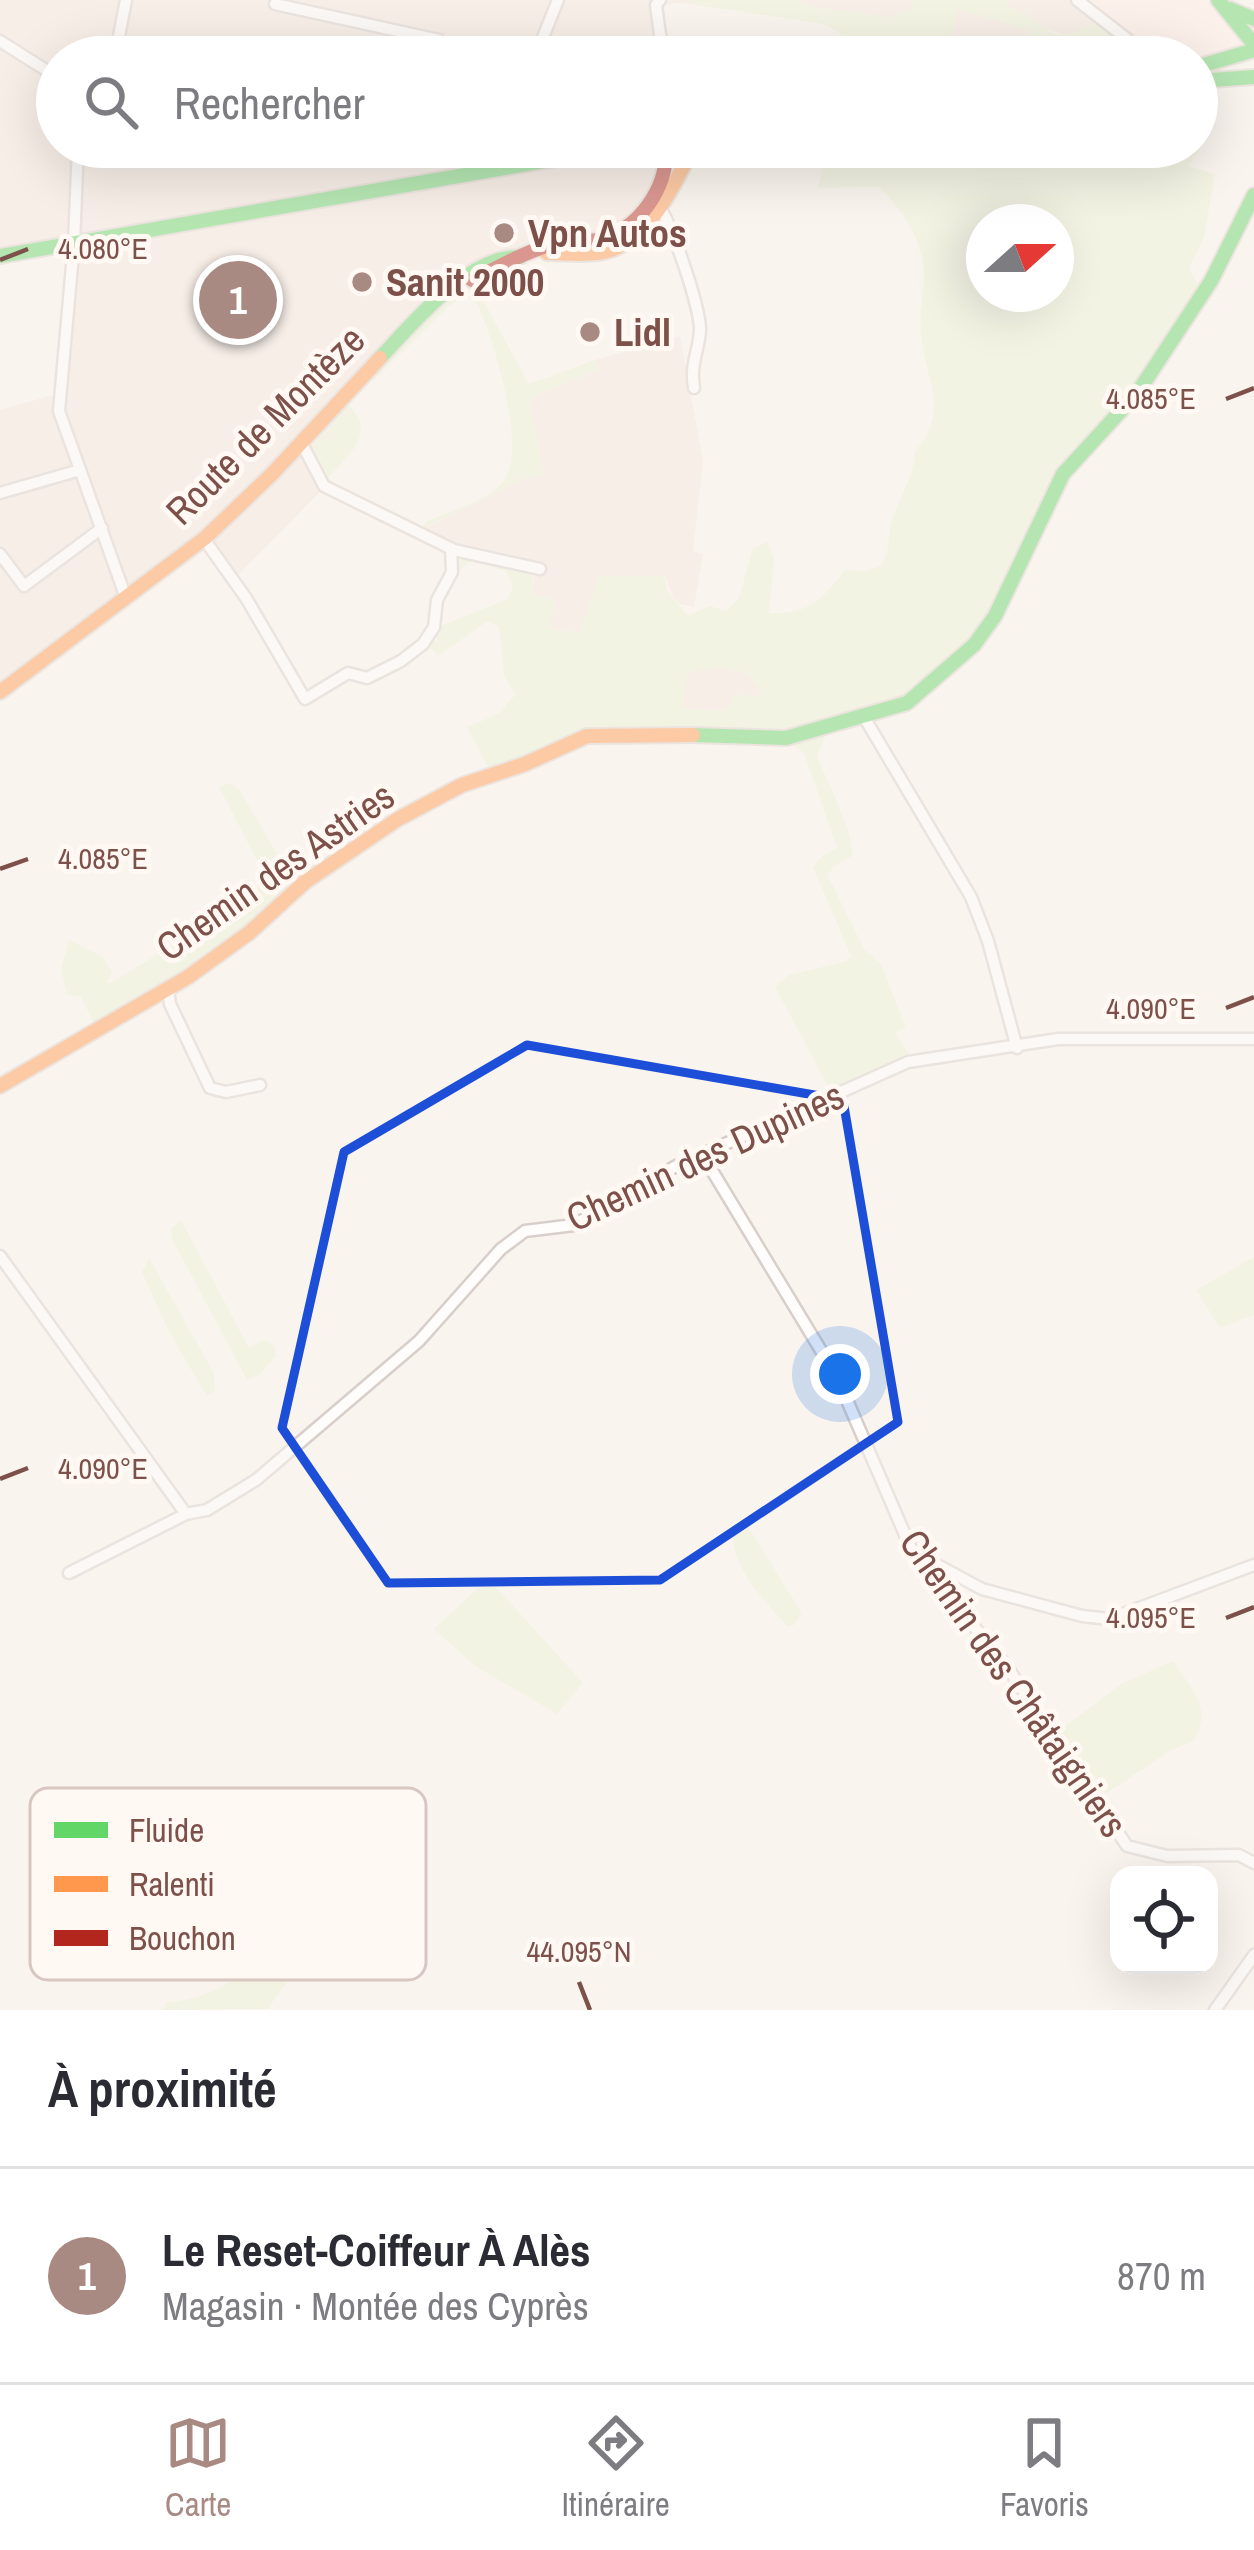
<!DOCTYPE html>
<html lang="fr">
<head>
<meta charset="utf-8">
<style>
  :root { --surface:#fff; --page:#f2f2f3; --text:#2b2b33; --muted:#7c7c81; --line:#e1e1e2; --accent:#a98a83 }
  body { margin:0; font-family:"Archivo Narrow",sans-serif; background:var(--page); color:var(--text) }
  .controls { position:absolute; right:36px; bottom:36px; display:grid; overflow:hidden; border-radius:24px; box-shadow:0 12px 48px #0002 }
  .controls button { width:108px; height:108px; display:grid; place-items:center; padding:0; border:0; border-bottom:3px solid var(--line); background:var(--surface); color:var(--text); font:60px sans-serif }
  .compass { position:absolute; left:966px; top:204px; width:108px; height:108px; border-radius:50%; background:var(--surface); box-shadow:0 12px 48px #0002; rotate:69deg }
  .you { position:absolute; left:840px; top:1374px; width:42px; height:42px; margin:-30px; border:9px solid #fff; border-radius:50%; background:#1a73e8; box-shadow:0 0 0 18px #1a73e833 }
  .badge { display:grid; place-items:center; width:78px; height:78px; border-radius:50%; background:var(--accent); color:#fff; font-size:39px; font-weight:700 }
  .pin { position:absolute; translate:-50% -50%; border:6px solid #fff; box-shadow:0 3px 12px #0006 }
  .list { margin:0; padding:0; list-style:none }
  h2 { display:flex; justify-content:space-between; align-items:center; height:156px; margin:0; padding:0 48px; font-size:51px }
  h2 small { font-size:39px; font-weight:400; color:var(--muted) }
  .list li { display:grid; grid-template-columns:78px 1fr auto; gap:36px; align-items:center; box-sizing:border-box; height:216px; padding:0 48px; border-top:3px solid var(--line) }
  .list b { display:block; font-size:45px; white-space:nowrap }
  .list p { margin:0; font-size:39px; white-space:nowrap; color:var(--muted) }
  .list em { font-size:39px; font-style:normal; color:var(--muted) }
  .icon { flex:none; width:66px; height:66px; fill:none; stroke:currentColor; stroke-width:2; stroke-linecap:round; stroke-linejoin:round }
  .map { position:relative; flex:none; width:1254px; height:2010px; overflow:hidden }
  .search { position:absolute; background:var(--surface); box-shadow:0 12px 48px #0002; left:36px; right:36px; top:36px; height:132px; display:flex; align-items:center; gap:30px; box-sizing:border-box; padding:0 42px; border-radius:66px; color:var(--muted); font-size:45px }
  .sheet { height:372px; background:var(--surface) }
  nav { display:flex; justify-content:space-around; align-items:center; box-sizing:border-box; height:168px; border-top:3px solid var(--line); background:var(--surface); font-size:33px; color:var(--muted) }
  nav a { display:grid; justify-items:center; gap:6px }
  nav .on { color:var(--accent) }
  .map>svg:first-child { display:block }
</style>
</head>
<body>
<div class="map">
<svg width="1254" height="2010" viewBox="0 0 1254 2010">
  <rect width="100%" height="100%" fill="#faf4ee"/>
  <path fill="#f4e6de" d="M0 0H1084L1101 20 1071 37 1038 26 1019 10 993 17 1029 30 1022 57H950L957 9 927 6 840 33 824 24 782 16 679 3 656 6 663 57H57V147H666L664 177 626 226 572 241 456 287 302 442 321 491 236 577 204 539 0 692V410L53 395 65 313 67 236 0 246Z
    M680 336 703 461 693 551 703 554 694 607 680 604 674 598 665 576 581 633 548 629 532 594 534 575 464 552 417 532 528 476 543 474 530 406 533 396 598 370 595 360Z
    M718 667 747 673 765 696 728 711 682 709 688 672Z"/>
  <path fill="#fdeae5" d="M1084 0H1204L1217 9 1222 21 1237 30 1240 44 1237 51 1197 60 1144 57 1134 40Z"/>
  <path fill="#ebf1d8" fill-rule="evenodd" d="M692 0H799L807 6 891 17 910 11 912 0H1009L1007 7C1056 18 1037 55 1101 20L1126 44 1124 48 1103 52 1101 57H1022L1028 30 958 9 950 57H846L840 33 824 24 690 4Z
    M1215 88 1214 128 1188 166 1215 174 1204 238 1189 268 1201 291 1138 385 1073 457 998 601 970 641 911 695 784 732 617 728 490 771 467 727 498 714 515 695 504 675 499 627 488 621 438 656 427 644 433 639 440 643 436 637 440 626 508 599 513 586 506 571 470 561 457 573 456 554 532 567 533 594 556 601 548 629 580 633 599 576H665L667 590 688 616 710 606 726 611 739 598 753 548 768 542 774 560 769 613C809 614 821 601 845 570L867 571 882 565C892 545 887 533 893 517 901 493 914 477 915 451 951 412 925 380 921 335 919 316 923 297 924 278 925 243 903 210 879 187L818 188 823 166 836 147H1197V91ZM984 222H1056V294H984ZM718 667 747 673 765 696 734 695 728 711 683 709 688 673Z
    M475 285 529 384 595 360 598 370 533 396 530 405 544 474 528 477 419 530 427 521C449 511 487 501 503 482 529 450 492 334 475 299L462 297 449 306 373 381 371 375C403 343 434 304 475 285Z
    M348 404C380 436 345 456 326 481L310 448Z
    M826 734 817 756C826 779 856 837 852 856L834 866 828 876 864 949 881 964 906 1028 895 1033 910 1056 830 1090 775 987 789 975 847 961 851 956 813 867 822 856 837 848 804 753 792 744Z
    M230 783 239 789 286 869 288 890C229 942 164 986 94 1024L81 997 67 995 61 969 69 940 103 957 112 972 107 983H111L236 906 260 885 262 870 219 787Z
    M181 1220 249 1348 264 1340 274 1345 276 1356 259 1375 247 1380 172 1239 171 1229Z
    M1254 1257V1315L1220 1328 1196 1290Z
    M149 1258 214 1373 215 1391 207 1396 169 1332 142 1272Z
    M747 1525 802 1613 794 1625 787 1626C765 1601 734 1571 733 1536Z
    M495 1586 583 1683 557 1714 475 1666 434 1629 478 1588Z
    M1173 1661C1192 1690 1213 1707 1194 1741L1170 1751 1102 1796 1060 1730 1121 1684Z
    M302 1853 355 1931C313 1951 293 1971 268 2009L163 2010 166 2002C207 2000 233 1981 266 1958L256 1925 258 1913 285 1946 299 1940 329 1916 295 1857Z"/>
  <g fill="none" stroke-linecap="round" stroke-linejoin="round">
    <g stroke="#d9cfca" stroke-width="15">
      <path id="street" d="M660 0 656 5 663 57
        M1077 0 1127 39 1132 52 1128 57
        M275 4 439 40 453 57
        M0 41 57 77
        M115 57 126 0
        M535 57 558 0
        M78 147 74 243 59 411 125 595
        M655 201C670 216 700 307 700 330 699 352 690 361 694 388
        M301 442 324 486 454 550 540 569
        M0 493 80 470
        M204 539 246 598 305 699 348 673 367 678 401 661 423 644 434 627 437 600 452 572 451 548
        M0 554 24 586 102 528
        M864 717 971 897 988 941 1017 1048
        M168 988 170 1004 210 1088 226 1092 260 1085
        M702 1154 837 1377 912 1551 1008 1668 1127 1846 1167 1856 1239 1855 1254 1863
        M0 1256 186 1514
        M915 1553 982 1589 1082 1616 1110 1619 1254 1565
        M69 1573 186 1514 207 1510 256 1480 419 1341 501 1249 525 1231 574 1225 676 1166 908 1062 1058 1039H1254
        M1215 2010 1254 1955"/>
    </g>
    <g stroke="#dbd0cb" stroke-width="18">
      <path id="fast" d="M1218 0 1253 43
        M1230 9 1254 19
        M1197 67 1251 51
        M1197 81 1254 77
        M0 256 625 147
        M380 358C413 323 469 255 520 257
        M693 735 786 738 907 703 974 645 995 616 1063 474 1138 392 1211 281 1254 195"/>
    </g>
    <g stroke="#dbd0cb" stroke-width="18">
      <path id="slow" d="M547 253C565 253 585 256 604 252 648 242 675 184 693 147
        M0 692 205 538 272 474 380 358
        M0 1086 188 977 249 933 305 882 398 819 462 785 525 764 587 736 693 735"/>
    </g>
    <g stroke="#dbd0cb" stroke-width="18">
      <path id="jam" d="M472 280C498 268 523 252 551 245 566 241 582 243 598 240 639 230 668 188 666 147"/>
    </g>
    <use href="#street" stroke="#fefdfc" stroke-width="10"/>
    <use href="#fast" stroke="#63d668" stroke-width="14"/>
    <use href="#slow" stroke="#ff974d" stroke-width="14"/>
    <use href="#jam" stroke="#b3261e" stroke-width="14"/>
  </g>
  <path d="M0 0H1254V2010H0ZM527 1045 843 1100 898 1422 660 1580 388 1583 282 1428 344 1152Z" fill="#faf4ee" fill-opacity=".55" fill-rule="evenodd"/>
  <path fill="none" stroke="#1d4ed8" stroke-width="9" stroke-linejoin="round" d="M527 1045 843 1100 898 1422 660 1580 388 1583 282 1428 344 1152Z"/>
  <path fill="none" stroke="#7d5149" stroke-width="4.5" d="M0 260 28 249M1226 399 1254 388M0 869 28 859M1226 1008 1254 997M0 1479 28 1468M1226 1618 1254 1607M579 1982 590 2010"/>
  <g fill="#a98a83" stroke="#fff8f3" stroke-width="4.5">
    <circle cx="504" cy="233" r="12"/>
    <circle cx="362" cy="282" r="12"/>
    <circle cx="590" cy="332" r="12"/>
  </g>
  <g text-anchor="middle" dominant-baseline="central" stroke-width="10" stroke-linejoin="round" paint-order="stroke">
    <g font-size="39" font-weight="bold" fill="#7d5149" stroke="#fff8f3" text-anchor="start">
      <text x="528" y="233">Vpn Autos</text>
      <text x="386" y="282">Sanit 2000</text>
      <text x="614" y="332">Lidl</text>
    </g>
    <g font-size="39" fill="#7d5149" stroke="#fff8f3">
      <text transform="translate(265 425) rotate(-45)">Route de Montèze</text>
      <text transform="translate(275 871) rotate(-35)">Chemin des Astries</text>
      <text transform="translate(705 1156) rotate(-25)">Chemin des Dupines</text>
      <text transform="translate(1014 1683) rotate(55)">Chemin des Châtaigniers</text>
    </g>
  </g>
  <rect x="30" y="1788" width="396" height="192" rx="18" fill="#fff8f3" stroke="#d8c6c0" stroke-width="3"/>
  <rect x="54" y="1822" width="54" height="16" fill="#63d668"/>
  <rect x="54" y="1876" width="54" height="16" fill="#ff974d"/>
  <rect x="54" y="1930" width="54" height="16" fill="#b3261e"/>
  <g font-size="33" fill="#7d5149">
    <text x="129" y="1842">Fluide</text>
    <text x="129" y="1896">Ralenti</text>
    <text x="129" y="1950">Bouchon</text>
  </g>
  <g font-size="30" text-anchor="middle" fill="#7d5149" stroke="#fff8f3" stroke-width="10" stroke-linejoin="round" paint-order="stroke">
    <text x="103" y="259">4.080°E</text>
    <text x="1151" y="409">4.085°E</text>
    <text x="103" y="869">4.085°E</text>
    <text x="1151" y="1019">4.090°E</text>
    <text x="103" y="1479">4.090°E</text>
    <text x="1151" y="1628">4.095°E</text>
    <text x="579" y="1962">44.095°N</text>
  </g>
</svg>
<div class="controls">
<button><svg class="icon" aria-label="locate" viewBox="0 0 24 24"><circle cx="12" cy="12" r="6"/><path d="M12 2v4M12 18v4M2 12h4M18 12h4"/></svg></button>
</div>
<svg class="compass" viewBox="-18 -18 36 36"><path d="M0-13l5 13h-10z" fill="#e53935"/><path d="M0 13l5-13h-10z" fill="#7c7c81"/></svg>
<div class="you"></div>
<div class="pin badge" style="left:238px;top:300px">1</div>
<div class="search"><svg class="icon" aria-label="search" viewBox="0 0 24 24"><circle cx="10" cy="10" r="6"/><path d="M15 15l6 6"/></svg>Rechercher</div>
</div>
<section class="sheet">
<h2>À proximité<small></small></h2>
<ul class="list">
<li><span class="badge">1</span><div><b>Le Reset-Coiffeur À Alès</b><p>Magasin · Montée des Cyprès</p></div><em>870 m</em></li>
</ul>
</section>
<nav>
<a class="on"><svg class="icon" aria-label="map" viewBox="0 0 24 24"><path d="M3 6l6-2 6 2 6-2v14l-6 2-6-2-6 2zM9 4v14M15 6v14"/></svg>Carte</a>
<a><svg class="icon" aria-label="directions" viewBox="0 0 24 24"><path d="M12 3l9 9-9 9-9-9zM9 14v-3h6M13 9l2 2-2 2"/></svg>Itinéraire</a>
<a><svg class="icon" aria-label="saved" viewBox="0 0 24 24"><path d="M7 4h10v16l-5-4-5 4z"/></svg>Favoris</a>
</nav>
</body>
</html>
